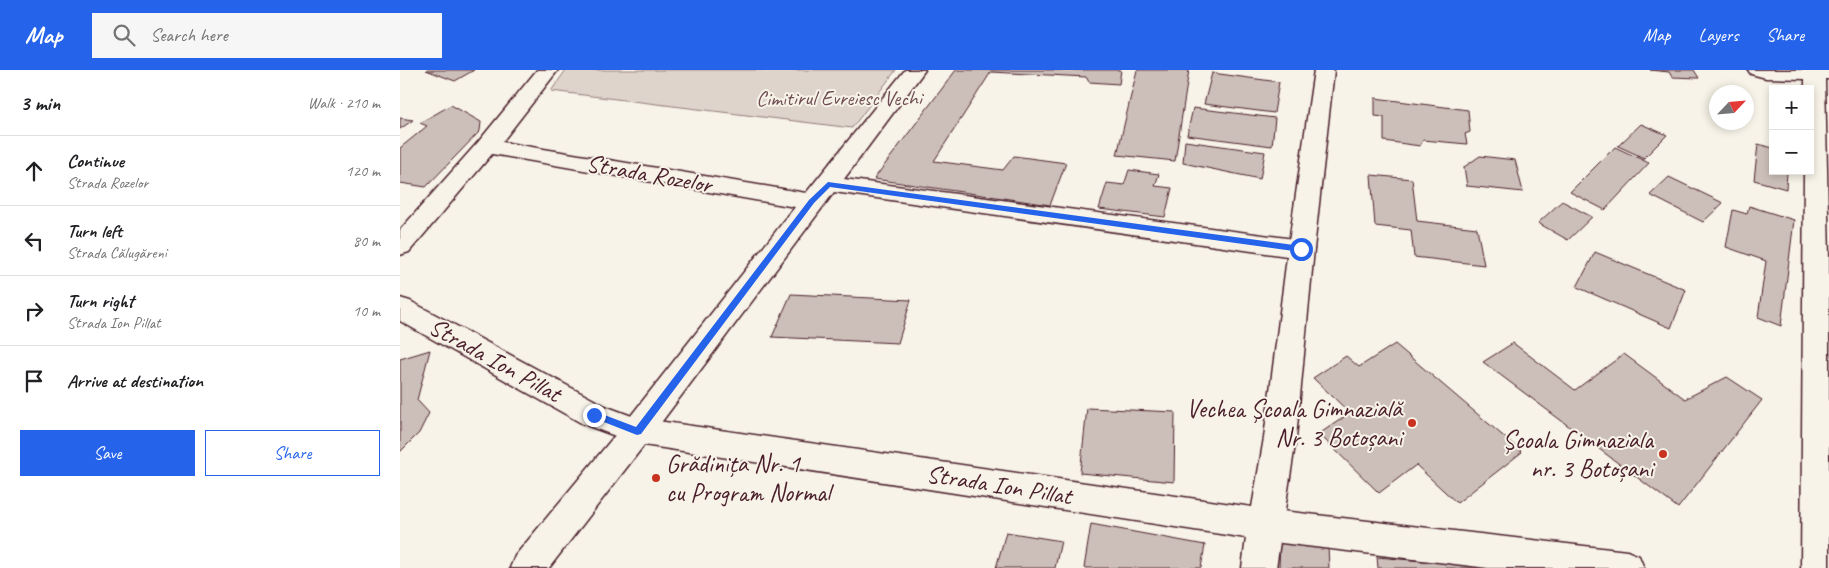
<!DOCTYPE html>
<html lang="en">
<head>
<meta charset="utf-8">
<style>
  :root { --surface:#fff; --page:#f6f6f6; --text:#202124; --muted:#757577; --line:#e0e0e0; --accent:#2563eb }
  body { margin:0; font-family:Caveat,sans-serif; background:var(--page); color:var(--text) }
  .controls { position:absolute; right:15px; top:15px; display:grid; overflow:hidden; border-radius:0px; box-shadow:0 2px 8px #0003 }
  .controls button { width:45px; height:45px; display:grid; place-items:center; padding:0; border:0; border-bottom:1px solid var(--line); background:var(--surface); color:var(--text); font:25px sans-serif }
  .compass { position:absolute; left:1309px; top:15px; width:45px; height:45px; border-radius:50%; background:var(--surface); box-shadow:0 2px 8px #0003; rotate:64deg }
  .stop { position:absolute; width:15px; height:15px; margin:-11px; border:4px solid #2563eb; border-radius:50%; background:#fff }
  .stop.end { background:#2563eb; border-color:#fff; box-shadow:0 1px 5px #0008 }
  .list { margin:0; padding:0; list-style:none }
  h2 { display:flex; justify-content:space-between; align-items:center; height:65px; margin:0; padding:0 20px; font-size:21px }
  h2 small { font-size:16px; font-weight:400; color:var(--muted) }
  .list li { display:grid; grid-template-columns:32px 1fr auto; gap:15px; align-items:center; box-sizing:border-box; height:70px; padding:0 20px; border-top:1px solid var(--line) }
  .list b { display:block; font-size:19px; white-space:nowrap }
  .list p { margin:0; font-size:16px; white-space:nowrap; color:var(--muted) }
  .list em { font-size:16px; font-style:normal; color:var(--muted) }
  .actions { display:flex; gap:10px; padding:15px 20px }
  .actions a { flex:1; padding:11px 0; border:1px solid var(--accent); border-radius:0px; text-align:center; font-size:18px; color:var(--accent) }
  .actions .main { background:var(--accent); color:#fff }
  .icon { flex:none; width:28px; height:28px; fill:none; stroke:currentColor; stroke-width:2; stroke-linecap:round; stroke-linejoin:round }
  .map { position:relative; flex:none; width:1429px; height:498px; overflow:hidden }
  header { display:flex; align-items:center; gap:30px; box-sizing:border-box; height:70px; padding:0 25px; background:var(--accent); color:#fff }
  header strong { font-size:24px }
  nav { display:flex; gap:28px; margin-inline-start:auto; font-size:18px }
  .search { width:350px; height:45px; background:var(--page); display:flex; align-items:center; gap:12px; box-sizing:border-box; padding:0 18px; border-radius:0px; color:var(--muted); font-size:19px }
  main { display:flex }
  aside { flex:1; background:var(--surface) }
  .map>svg:first-child { display:block }
</style>
</head>
<body>
<header>
<strong>Map</strong>
<div class="search"><svg class="icon" aria-label="search" viewBox="0 0 24 24"><circle cx="10" cy="10" r="6"/><path d="M15 15l6 6"/></svg>Search here</div>
<nav><a>Map</a><a>Layers</a><a>Share</a></nav>
</header>
<main>
<aside>
<h2>3 min<small>Walk · 210 m</small></h2>
<ul class="list">
<li><svg class="icon" aria-label="ahead" viewBox="0 0 24 24"><path d="M12 20V5M6 11l6-6 6 6"/></svg><div><b>Continue</b><p>Strada Rozelor</p></div><em>120 m</em></li>
<li><svg class="icon" aria-label="left" viewBox="0 0 24 24"><path d="M17 20v-9H6M10 6l-5 5 5 5"/></svg><div><b>Turn left</b><p>Strada Călugăreni</p></div><em>80 m</em></li>
<li><svg class="icon" aria-label="right" viewBox="0 0 24 24"><path d="M7 20v-9h11M14 6l5 5-5 5"/></svg><div><b>Turn right</b><p>Strada Ion Pillat</p></div><em>10 m</em></li>
<li><svg class="icon" aria-label="arrive" viewBox="0 0 24 24"><path d="M6 21V4h12l-3 4 3 4H6"/></svg><div><b>Arrive at destination</b></div></li>
</ul>
<div class="actions"><a class="main">Save</a><a>Share</a></div>
</aside>
<div class="map">
<svg width="1429" height="498" viewBox="0 0 1429 498">
  <rect width="100%" height="100%" fill="#f7f3e8"/>
  <filter id="ink" filterUnits="userSpaceOnUse"><feTurbulence type="fractalNoise" baseFrequency=".02" numOctaves="2"/><feDisplacementMap in="SourceGraphic" scale="10" xChannelSelector="R" yChannelSelector="G"/><feConvolveMatrix kernelMatrix="1 2 1 2 8 2 1 2 1" color-interpolation-filters="sRGB"/></filter>
  <g filter="url(#ink)">
    <path fill="#ded4cc" stroke="#947a7c" d="M166 0H496L452 58 151 21Z"/>
    <path fill="#ccbfb9" stroke="#4a1f2b" d="M26 0H74L55 11Z
      M556 0H721L719 14 689 12 686 7 591 2 534 91 603 100 614 86 666 93 650 135 474 109Z
      M737 0H789L775 91 717 85Z
      M1250 0H1294L1299 8 1272 7 1269 2Z
      M812 3 879 12 874 43 804 34Z
      M975 28 1068 40 1070 62 1065 64 1067 74 1023 70 1020 76 984 71V47L975 46Z
      M51 35 81 52 80 61 26 117 0 113V78L27 56 20 53Z
      M793 38 875 48 872 76 787 65Z
      M0 48 13 50 0 59Z
      M1241 54 1267 65 1244 88 1218 76Z
      M785 71 865 82 860 109 783 93Z
      M1358 74 1373 78V101H1387L1386 119 1354 110Z
      M1215 77 1249 93 1205 140 1170 122Z
      M1080 86 1115 90 1123 122 1067 116 1064 97Z
      M729 100 759 104 755 116 772 118 765 147 699 139 707 113 724 115Z
      M971 105 1012 109 1017 151 1077 158 1084 195 1014 187 1011 160 975 156Z
      M1269 107 1323 133 1303 152 1250 125Z
      M1162 131 1192 147 1168 170 1138 153Z
      M1349 136 1394 150 1381 256 1358 247 1366 191 1326 177 1333 140 1347 144Z
      M1195 182 1286 220 1271 258 1177 217Z
      M391 224 511 230 498 273 372 267Z
      M1113 273 1175 320 1224 284 1285 329 1327 307 1362 330 1278 438 1083 292Z
      M995 274 1122 382 1057 433 1016 395 979 423 919 364 950 343 913 308 946 286 959 297Z
      M30 280 17 330 29 343 19 363 0 382V289Z
      M687 338 775 342 774 412 680 403Z
      M691 454 805 475 801 498H684Z
      M606 462 661 471 655 498H596Z
      M880 467 928 476 929 498H879Z
      M977 487 1091 497V498H978Z"/>
    <g fill="none" stroke-linecap="round" stroke-linejoin="round">
      <g stroke="#4a1f2b" stroke-width="3">
        <path id="minor" d="M137 0H158L102 72 406 123 505 0H525L444 109 901 170 910 173 914 179 910 185 901 188 434 122 248 370 149 498H110L115 486 226 352 395 137 92 84 9 182 0 185V160L79 71Z
          M1348 0H1429V9H1425L1429 189V498H1401L1404 101H1410V19H1405V9L1366 8 1351 4Z
          M865 439 1227 481 1239 486 1244 498H1088L865 471 853 466 848 455 853 444Z"/>
      </g>
      <g stroke="#4a1f2b" stroke-width="3">
        <path id="major" d="M914 0H934L914 179 896 368 876 498H842L846 468 237 374 183 354 0 251V228L10 231 205 336 237 348 852 437 864 368 888 179Z"/>
      </g>
      <use href="#minor" fill="#f7f3e8" fill-rule="evenodd"/>
      <use href="#major" fill="#f7f3e8" fill-rule="evenodd"/>
    </g>
  </g>
  <path fill="#2563eb" d="M428 112 901 176 905 179 901 182 430 117 414 133 241 364 237 365 191 347V342L194 341 236 357 409 130Z"/>
  <g fill="#c8321e" stroke="#f7f3e8" stroke-width="2">
    <circle cx="1012" cy="353" r="5"/>
    <circle cx="1263" cy="384" r="5"/>
    <circle cx="256" cy="408" r="5"/>
  </g>
  <g text-anchor="middle" dominant-baseline="central" stroke-width="4" stroke-linejoin="round" paint-order="stroke">
    <g font-size="21" fill="#6f4c53" stroke="#f7f3e8">
      <text x="439" y="28">Cimitirul Evreiesc Vechi</text>
    </g>
    <g font-size="25" fill="#4a1f2b" stroke="#f7f3e8">
      <text transform="translate(249 104) rotate(10)">Strada Rozelor</text>
      <text transform="translate(95 290) rotate(29)">Strada Ion Pillat</text>
      <text transform="translate(599 415) rotate(9)">Strada Ion Pillat</text>
    </g>
    <g font-size="25" fill="#4a1f2b" stroke="#f7f3e8" text-anchor="end">
      <text x="1002" y="339">Vechea Școala Gimnazială<tspan x="1002" dy="29">Nr. 3 Botoșani</tspan></text>
      <text x="1253" y="370">Școala Gimnaziala<tspan x="1253" dy="29">nr. 3 Botoșani</tspan></text>
      <text x="266" y="394" text-anchor="start">Grădinița Nr. 1<tspan x="266" dy="29">cu Program Normal</tspan></text>
    </g>
  </g>
</svg>
<div class="controls">
<button>+</button>
<button>−</button>
</div>
<svg class="compass" viewBox="-18 -18 36 36"><path d="M0-13l5 13h-10z" fill="#e53935"/><path d="M0 13l5-13h-10z" fill="#757577"/></svg>
<div class="stop" style="left:901px;top:179px"></div>
<div class="stop end" style="left:194px;top:345px"></div>
</div>
</main>
</body>
</html>
